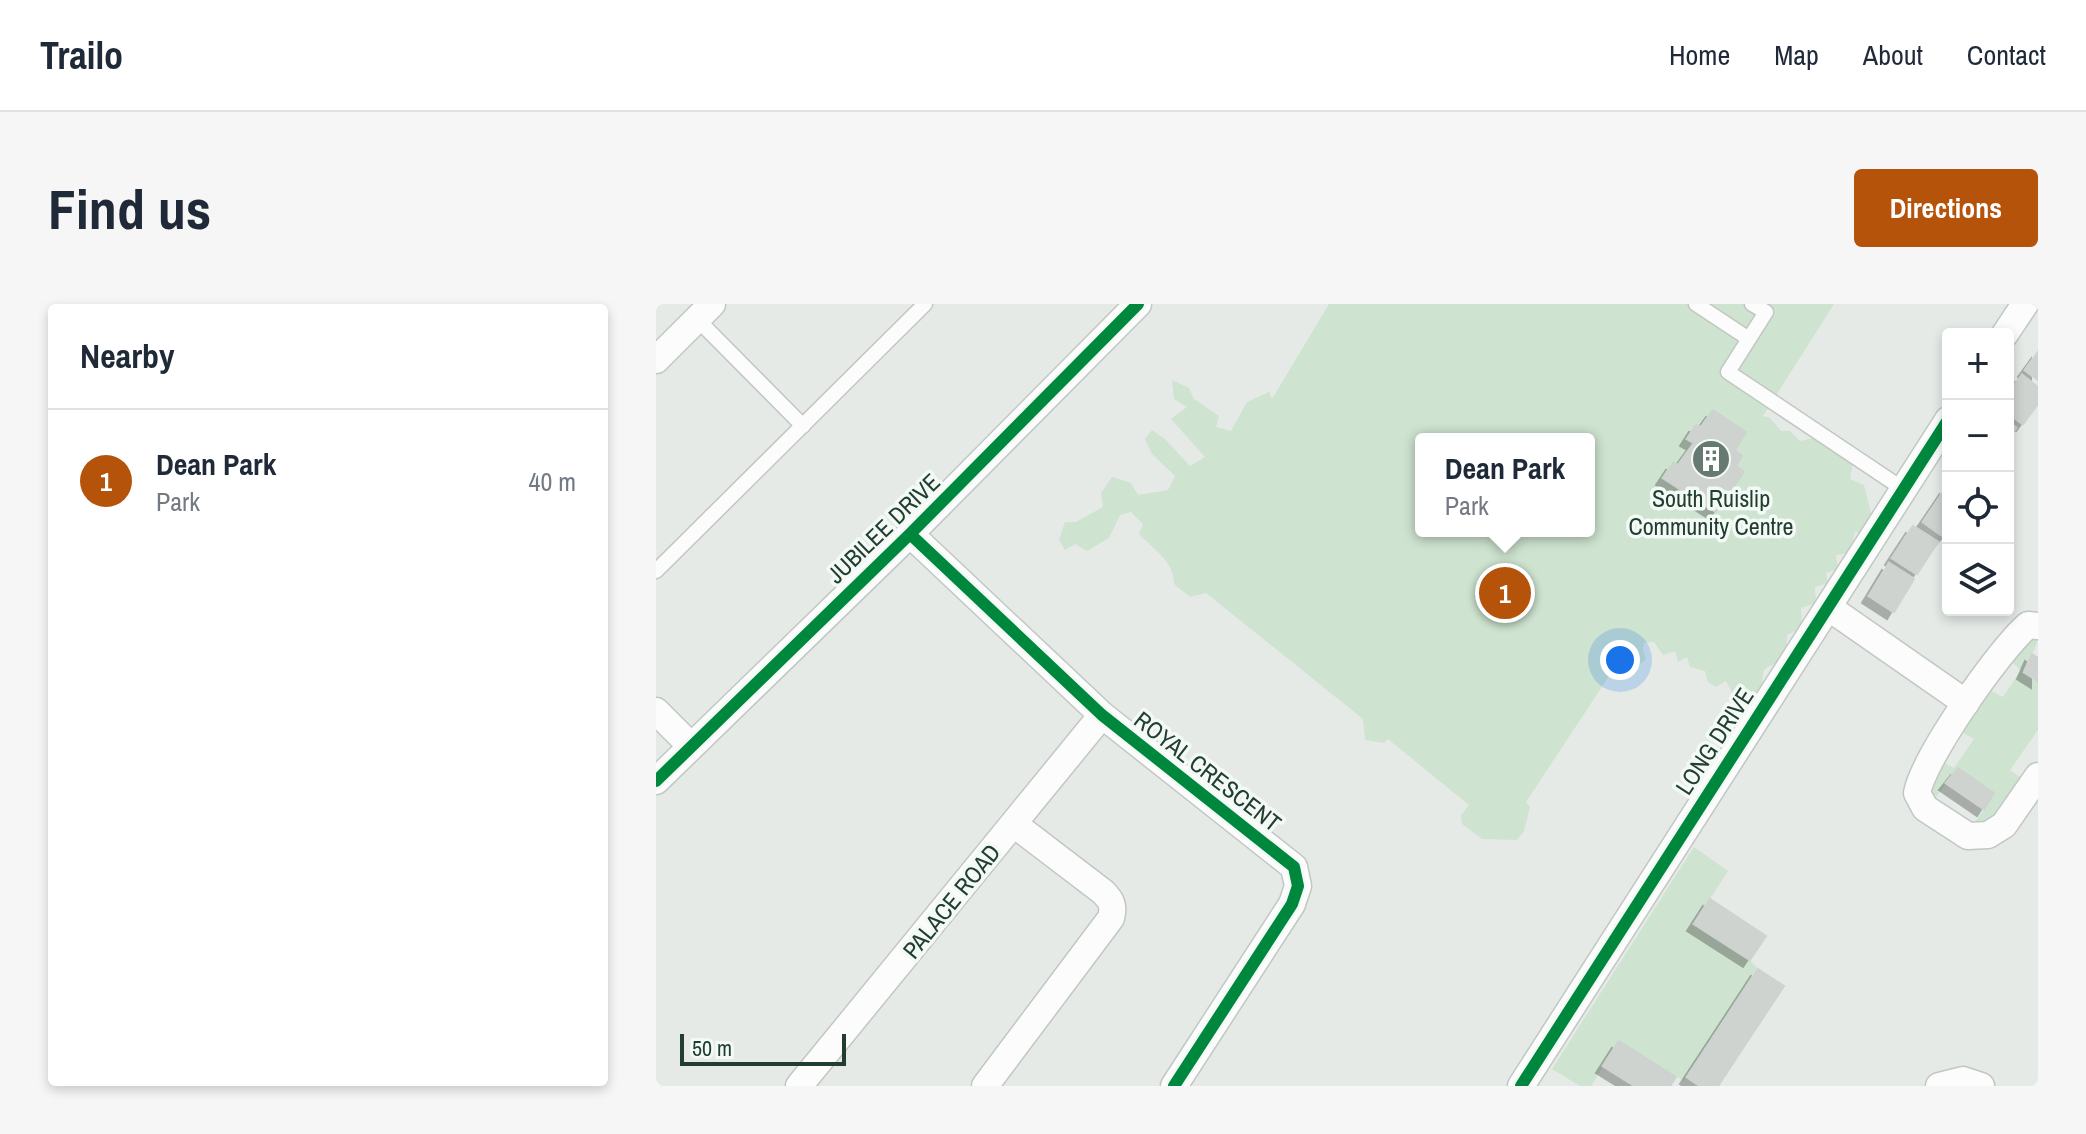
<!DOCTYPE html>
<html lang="en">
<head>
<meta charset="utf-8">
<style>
  :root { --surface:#fff; --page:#f6f6f7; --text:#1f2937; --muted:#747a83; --line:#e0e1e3; --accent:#b45309 }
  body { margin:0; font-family:"Archivo Narrow",sans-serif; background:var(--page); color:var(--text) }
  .controls { position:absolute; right:24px; top:24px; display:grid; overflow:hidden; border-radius:8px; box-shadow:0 4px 12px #0003 }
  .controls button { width:72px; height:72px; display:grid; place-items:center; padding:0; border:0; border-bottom:2px solid var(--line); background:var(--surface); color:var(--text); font:40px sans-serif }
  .scale { position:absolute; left:24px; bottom:20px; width:166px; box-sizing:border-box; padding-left:8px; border:4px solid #223e31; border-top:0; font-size:22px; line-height:28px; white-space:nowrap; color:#223e31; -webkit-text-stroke:6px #f3f9f5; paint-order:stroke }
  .you { position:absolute; left:964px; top:356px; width:28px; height:28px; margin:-20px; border:6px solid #fff; border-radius:50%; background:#1a73e8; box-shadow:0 0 0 12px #1a73e833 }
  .badge { display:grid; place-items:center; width:52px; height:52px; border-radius:50%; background:var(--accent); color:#fff; font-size:26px; font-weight:700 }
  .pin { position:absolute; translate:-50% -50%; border:4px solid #fff; box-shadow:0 2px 8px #0006 }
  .popup { position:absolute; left:759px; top:129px; width:180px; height:104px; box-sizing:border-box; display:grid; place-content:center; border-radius:8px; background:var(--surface); filter:drop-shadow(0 2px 6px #0005); font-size:26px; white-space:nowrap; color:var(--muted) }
  .popup b { font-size:30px; color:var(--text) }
  .popup::after { content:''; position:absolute; left:50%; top:100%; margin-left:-16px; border:16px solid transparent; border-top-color:var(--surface) }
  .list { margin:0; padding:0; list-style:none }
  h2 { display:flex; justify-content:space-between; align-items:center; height:104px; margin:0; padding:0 32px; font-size:34px }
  h2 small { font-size:26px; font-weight:400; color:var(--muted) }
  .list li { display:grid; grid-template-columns:52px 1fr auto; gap:24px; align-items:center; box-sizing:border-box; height:144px; padding:0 32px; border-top:2px solid var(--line) }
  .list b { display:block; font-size:30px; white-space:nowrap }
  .list p { margin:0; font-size:26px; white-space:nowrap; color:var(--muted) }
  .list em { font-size:26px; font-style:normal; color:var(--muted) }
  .icon { flex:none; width:44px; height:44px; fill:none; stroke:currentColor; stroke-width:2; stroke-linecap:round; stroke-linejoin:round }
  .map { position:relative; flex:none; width:1382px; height:782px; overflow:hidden; border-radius:8px }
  header { display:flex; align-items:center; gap:48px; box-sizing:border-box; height:112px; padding:0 40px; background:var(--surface); border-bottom:2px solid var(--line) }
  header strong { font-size:38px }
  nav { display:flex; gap:44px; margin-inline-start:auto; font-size:28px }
  .intro { display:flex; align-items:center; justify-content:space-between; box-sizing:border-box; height:192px; padding:0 48px }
  h1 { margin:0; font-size:56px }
  .button { padding:20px 36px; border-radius:8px; background:var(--accent); color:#fff; font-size:28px; font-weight:700 }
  main { display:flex; gap:48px; padding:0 48px }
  aside { flex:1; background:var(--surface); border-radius:8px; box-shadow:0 4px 12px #0003 }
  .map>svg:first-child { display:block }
</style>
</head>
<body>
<header>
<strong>Trailo</strong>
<nav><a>Home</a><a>Map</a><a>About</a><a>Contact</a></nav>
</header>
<div class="intro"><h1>Find us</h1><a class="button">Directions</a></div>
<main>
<aside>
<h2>Nearby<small></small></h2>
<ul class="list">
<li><span class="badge">1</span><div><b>Dean Park</b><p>Park</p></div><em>40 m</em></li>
</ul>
</aside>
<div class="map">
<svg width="1382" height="782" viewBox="0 0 1382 782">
  <defs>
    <filter id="shadow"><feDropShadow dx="-7" dy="7" stdDeviation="0" flood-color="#0004"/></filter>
  </defs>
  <rect width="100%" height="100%" fill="#e5eae7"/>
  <path fill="#cee3d0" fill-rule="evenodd" d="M673 0H1178L1107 112 1114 114 1125 127H1134L1144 137 1158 134 1197 158 1194 175 1208 181 1216 213 1209 229 1199 228 1194 249 1180 251 1182 265 1170 269 1172 279 1159 283 1160 299 1145 304 1146 324 1131 331 1130 357C1105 364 1106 363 1107 388L1088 394 1078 392 1070 377 1060 383 1052 378 1049 367 1034 363 1031 353 1022 358 1019 347 1007 351 998 338 988 339 987 346 990 355 980 364 970 360 965 354 870 498 874 503 868 527 861 536 826 535 806 520 805 511 813 501 732 435 728 439 709 436 707 415 550 289 534 293 518 280C518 257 498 246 483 230L487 220 475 208 464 211 453 234 431 247 419 240 409 246 403 236 409 218H420L447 203 445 189 456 173 475 179 482 191 512 186 519 172 496 150 489 135 496 126 510 136 534 162 549 153 515 115 531 103 518 95 516 76 533 84 538 95 563 112 560 123 575 127 591 98 613 88 616 95ZM765 135H933V227H765Z
    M1382 331C1382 346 1370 354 1368 368L1382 377V426L1354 466 1368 476 1337 517 1316 523 1338 489 1302 464 1278 496 1272 481 1283 456 1298 464 1318 435 1302 426 1331 385 1347 393 1365 366 1352 355 1363 341Z
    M1038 543 1072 567 1038 620 1094 656 1101 664 1028 777 963 737 935 782H924L896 765Z"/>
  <path fill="#ced3d0" stroke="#ced3d0" stroke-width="2" filter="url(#shadow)" d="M1382 48V76L1369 66Z
    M1366 71 1382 83V100L1367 120 1352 109V89Z
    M1057 106 1090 128 1079 146 1086 152 1080 162 1088 168 1060 208 1007 174 1017 159 1022 161 1038 139 1031 135 1040 121 1045 123Z
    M1352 117 1360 124 1352 135Z
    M1290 184 1292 228 1288 233 1267 218Z
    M1257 222 1282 238 1261 270 1236 254Z
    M1233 259 1258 275 1238 308 1213 292Z
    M1376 350 1382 354V377L1368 368Z
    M1302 464 1338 489 1328 505 1290 479Z
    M1054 595 1110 632 1094 656 1038 620Z
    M1102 665 1128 682 1062 782H1044L1031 773Z
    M963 737 1020 773 1014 782H979L947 762Z"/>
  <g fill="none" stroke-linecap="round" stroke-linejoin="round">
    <g stroke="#c2c7c4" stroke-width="17">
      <path id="lane" d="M1040 0 1093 35
        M1096 0 1110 8 1072 68 1247 185
        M41 15 147 122
        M0 267 269 0"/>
    </g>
    <g stroke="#c2c7c4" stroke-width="29">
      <path id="street" d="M1349 30 1369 0
        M0 56 56 0
        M254 230 446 411 638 563 642 582 636 600 518 782
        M1172 303 1310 399
        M1382 322 1372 321C1343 346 1268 453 1261 489L1269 504 1312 532 1332 531 1348 521 1382 472
        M0 407 35 442
        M0 477 254 230 482 0
        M143 782 446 411
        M329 782 455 614C458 602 456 597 447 588L358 520
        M865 782 1292 116
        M1283 782 1307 776 1325 782"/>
    </g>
    <use href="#lane" stroke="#fbfcfb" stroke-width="14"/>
    <use href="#street" stroke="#fbfcfb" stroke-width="26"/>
    <g stroke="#f3f9f5" stroke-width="17">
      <path id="cycleway" d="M254 230 446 411 638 563 642 582 636 600 518 782
        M0 477 254 230 482 0
        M865 782 1292 116"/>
    </g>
    <use href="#cycleway" stroke="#00873e" stroke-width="12"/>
  </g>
  <defs>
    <g id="building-disc" transform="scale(2)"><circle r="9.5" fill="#667a71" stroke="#f3f9f5"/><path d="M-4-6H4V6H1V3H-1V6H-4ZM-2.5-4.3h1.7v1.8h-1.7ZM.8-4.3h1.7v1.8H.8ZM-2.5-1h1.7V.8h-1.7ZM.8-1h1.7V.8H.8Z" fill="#fff"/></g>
  </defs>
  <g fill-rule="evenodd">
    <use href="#building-disc" x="1055" y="155"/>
  </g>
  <g text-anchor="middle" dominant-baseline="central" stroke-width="7" stroke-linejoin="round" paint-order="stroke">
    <g font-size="24" fill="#223e31" stroke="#f3f9f5">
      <text x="1055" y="194">South Ruislip<tspan x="1055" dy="28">Community Centre</tspan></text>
    </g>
    <g font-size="24" fill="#223e31" stroke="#f3f9f5">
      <text transform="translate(227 224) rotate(-44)">JUBILEE DRIVE</text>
      <text transform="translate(1058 437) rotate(-57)">LONG DRIVE</text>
      <text transform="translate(552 467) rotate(38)">ROYAL CRESCENT</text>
      <text transform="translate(295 597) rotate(-51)">PALACE ROAD</text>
    </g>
  </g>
</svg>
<div class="controls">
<button>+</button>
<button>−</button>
<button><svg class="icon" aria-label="locate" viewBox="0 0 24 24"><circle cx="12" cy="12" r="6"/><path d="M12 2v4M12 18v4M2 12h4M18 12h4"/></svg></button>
<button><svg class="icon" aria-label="layers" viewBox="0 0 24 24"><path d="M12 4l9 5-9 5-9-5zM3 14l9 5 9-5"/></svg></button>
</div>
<div class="scale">50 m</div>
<div class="you"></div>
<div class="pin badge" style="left:849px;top:289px">1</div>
<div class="popup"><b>Dean Park</b>Park</div>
</div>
</main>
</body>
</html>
